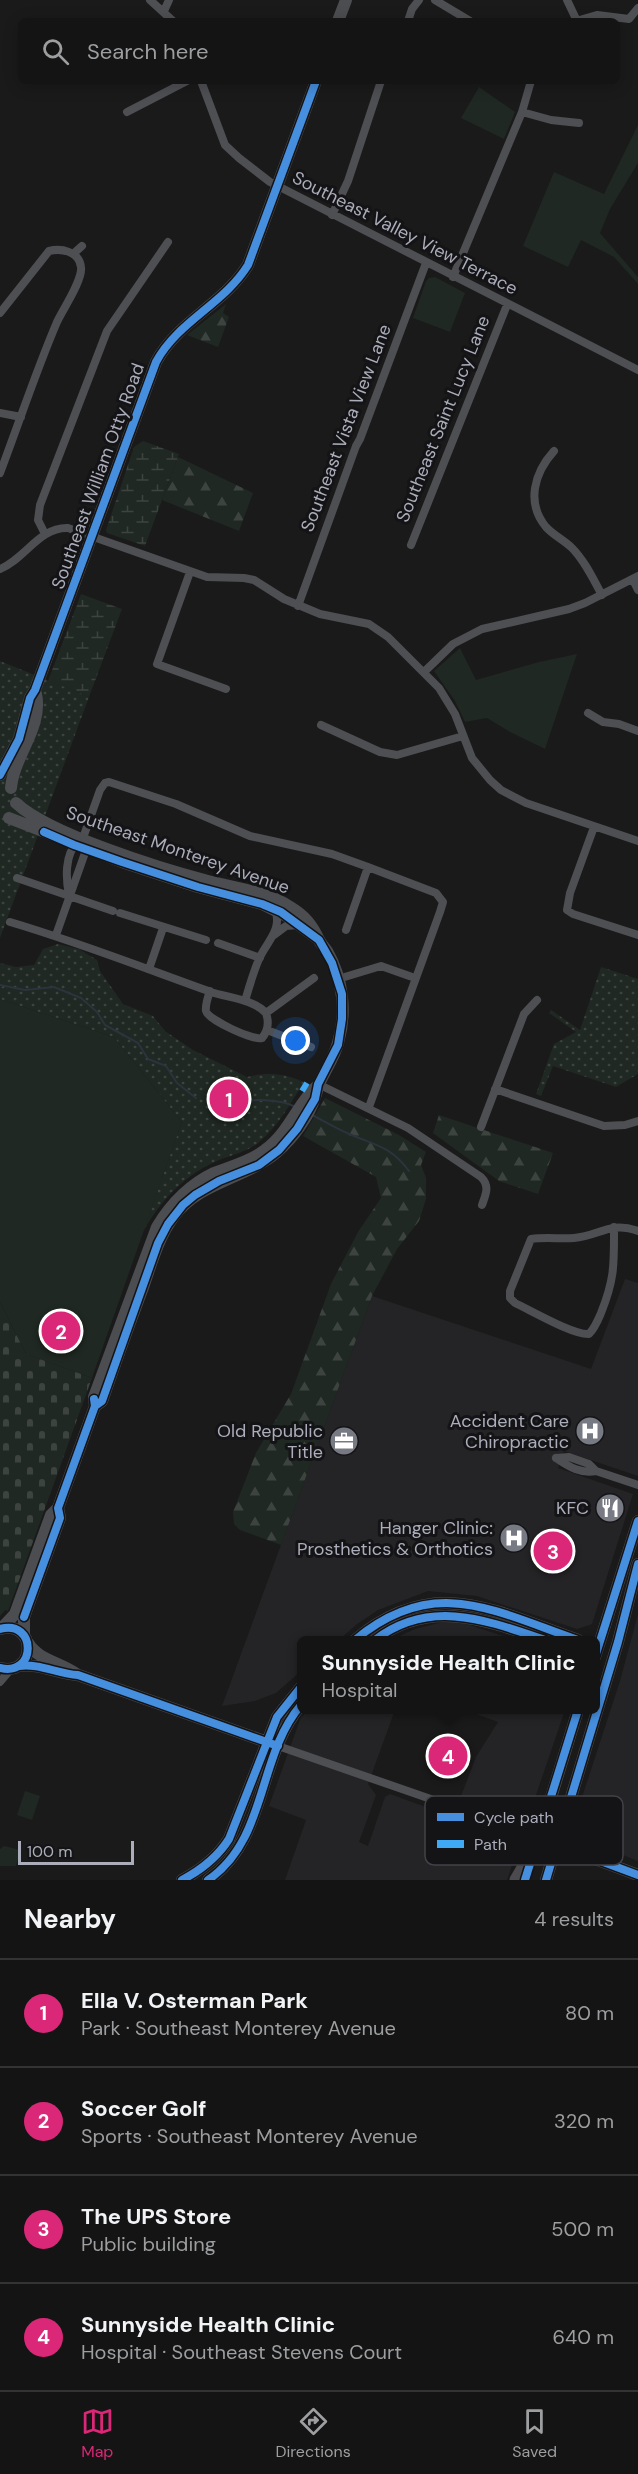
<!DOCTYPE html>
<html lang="en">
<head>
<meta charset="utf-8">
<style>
  :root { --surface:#141414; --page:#1d1d1d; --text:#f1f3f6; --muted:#9d9ea0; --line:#333334; --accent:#db2777 }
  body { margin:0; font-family:"DM Sans",sans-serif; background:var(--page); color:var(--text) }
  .scale { position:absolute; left:18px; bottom:15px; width:116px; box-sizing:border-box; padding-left:6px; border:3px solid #abadbb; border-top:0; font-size:16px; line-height:21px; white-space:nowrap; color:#abadbb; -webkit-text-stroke:4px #141416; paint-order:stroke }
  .you { position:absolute; left:296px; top:1041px; width:21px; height:21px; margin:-15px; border:4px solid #fff; border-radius:50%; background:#1a73e8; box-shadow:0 0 0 9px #1a73e833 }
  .badge { display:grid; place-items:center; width:39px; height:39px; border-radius:50%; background:var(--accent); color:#fff; font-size:20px; font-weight:700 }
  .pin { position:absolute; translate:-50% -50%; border:3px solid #fff; box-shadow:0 2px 6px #0006 }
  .popup { position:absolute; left:297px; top:1636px; width:303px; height:78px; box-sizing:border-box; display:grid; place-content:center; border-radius:9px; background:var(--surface); filter:drop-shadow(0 2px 4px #0005); font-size:20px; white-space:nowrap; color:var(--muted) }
  .popup b { font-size:22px; color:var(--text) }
  .popup::after { content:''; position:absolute; left:50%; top:100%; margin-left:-12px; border:12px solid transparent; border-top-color:var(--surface) }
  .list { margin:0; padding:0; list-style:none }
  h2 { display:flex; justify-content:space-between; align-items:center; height:78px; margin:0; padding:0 24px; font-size:26px }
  h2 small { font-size:20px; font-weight:400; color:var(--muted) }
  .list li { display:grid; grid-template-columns:39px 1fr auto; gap:18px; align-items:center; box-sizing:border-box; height:108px; padding:0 24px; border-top:2px solid var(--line) }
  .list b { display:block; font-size:22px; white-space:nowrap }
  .list p { margin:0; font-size:20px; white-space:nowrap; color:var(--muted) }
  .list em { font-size:20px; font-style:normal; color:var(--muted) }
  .icon { flex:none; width:33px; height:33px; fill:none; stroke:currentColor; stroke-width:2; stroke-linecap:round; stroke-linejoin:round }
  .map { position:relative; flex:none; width:638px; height:1880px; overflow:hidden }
  .search { position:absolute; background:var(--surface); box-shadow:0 3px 15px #0003; left:18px; right:18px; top:18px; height:66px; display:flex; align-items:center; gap:15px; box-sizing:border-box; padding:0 21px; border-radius:9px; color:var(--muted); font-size:22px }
  .sheet { height:510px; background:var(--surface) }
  nav { display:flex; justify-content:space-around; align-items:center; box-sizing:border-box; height:84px; border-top:2px solid var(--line); background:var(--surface); font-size:16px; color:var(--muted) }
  nav a { display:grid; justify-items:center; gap:3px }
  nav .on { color:var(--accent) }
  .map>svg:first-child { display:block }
</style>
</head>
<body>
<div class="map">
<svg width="638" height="1880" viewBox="0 0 638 1880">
  <defs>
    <pattern id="forest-firs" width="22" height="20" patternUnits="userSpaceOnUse" patternTransform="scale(1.5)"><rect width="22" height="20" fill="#1f2822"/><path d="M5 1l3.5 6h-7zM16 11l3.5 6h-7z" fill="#3d4440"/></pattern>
    <pattern id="wetland-marsh" width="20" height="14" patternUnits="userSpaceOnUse" patternTransform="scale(1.5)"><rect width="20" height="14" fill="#1f2822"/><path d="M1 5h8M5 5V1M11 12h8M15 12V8" fill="none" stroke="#3d4440"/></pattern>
    <pattern id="cemetery-stones" width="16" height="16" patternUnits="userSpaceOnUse" patternTransform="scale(1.5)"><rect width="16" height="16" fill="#1f2822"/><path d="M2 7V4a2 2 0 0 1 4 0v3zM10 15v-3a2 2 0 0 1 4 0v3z" fill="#3d4440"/></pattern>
    <pattern id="park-dots" width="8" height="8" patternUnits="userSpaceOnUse" patternTransform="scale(1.5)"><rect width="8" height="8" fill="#1f2822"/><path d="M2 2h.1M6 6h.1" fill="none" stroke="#3d4440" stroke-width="1.8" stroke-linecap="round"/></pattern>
  </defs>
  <rect width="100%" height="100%" fill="#1a1a1a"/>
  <path fill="#242426" d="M625 1279 638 1283V1476L564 1451 558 1468 633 1494 592 1624 577 1629 477 1596 428 1591 378 1610 357 1624 339 1640H301V1671L276 1693 255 1701 222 1706 372 1296 591 1369Z
    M638 1614V1861L570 1834 620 1681Z
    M446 1621 466 1624 515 1640H391L415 1629Z
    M310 1710H395L368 1784 376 1795 359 1842 368 1846 385 1797 390 1794 453 1817 476 1757 498 1722 465 1710H565L507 1880H285L306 1820 269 1806 301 1717Z"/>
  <path fill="#1f2822" d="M479 87 515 112 504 139 461 118Z
    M638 125V163L610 209 600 233 638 277V284L614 257 581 240 568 267 523 246 554 172 604 194Z
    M435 277 465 293 450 332 413 318 426 281 429 278Z
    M460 648 476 680 539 662 577 654 545 749 510 732 487 718 465 722 455 701 434 671Z
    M0 999 114 1037 182 1122 92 1378 26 1354 0 1302Z
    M25 1791 40 1796 32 1820 17 1815Z
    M4 1846 21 1850 16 1866H0V1849Z"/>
  <path fill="url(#forest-firs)" d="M226 304 223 313 229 317 218 347 187 335Z
    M178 457 253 493 239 531 162 500Z
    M325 1098 399 1135 426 1152 421 1165 426 1178V1199L419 1221 397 1249 372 1296 281 1545 240 1530 234 1524 233 1512 256 1453 291 1394 331 1284 358 1232 381 1198 376 1177 303 1136Z
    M439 1115 553 1153 538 1194 499 1181 433 1133Z"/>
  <path fill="url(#wetland-marsh)" d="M143 441 179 454 145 546 107 533 106 530 134 447Z
    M81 594 122 609 89 697 48 681Z"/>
  <path fill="url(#cemetery-stones)" d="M0 1302 26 1354 92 1378 8 1611 5 1610 0 1616Z"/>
  <path fill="url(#park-dots)" d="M0 661 89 697 0 938Z
    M58 944 79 949 97 960 100 971 123 1004 153 1016 165 1031 193 1050 247 1077C268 1072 283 1073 304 1082 290 1104 278 1127 257 1144 245 1152 232 1155 219 1160 184 1175 161 1200 143 1232L182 1122 114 1037 0 999V963L16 967 34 965 43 949Z
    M601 967 638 979V1074L616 1087 553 1066 541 1096 536 1094 554 1044 576 1032 549 1013 551 1010 580 1030Z"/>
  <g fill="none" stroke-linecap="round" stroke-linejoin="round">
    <path stroke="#2c333d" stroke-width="2" d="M0 985 25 990 54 987 81 998 97 1012 105 1025 138 1043 148 1059 166 1066 177 1083 196 1098
      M213 1103C238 1102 273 1095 296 1107
      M312 1115C326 1122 340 1131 354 1136 379 1146 392 1148 409 1171"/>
    <path stroke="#4e4f53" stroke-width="8" d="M150 0 173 21
      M435 0 470 21
      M567 0 577 21
      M164 11 169 0
      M408 21 412 9 419 0
      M576 21 597 15 629 19 638 8
      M201 81 225 145 239 158 270 182 638 370
      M127 112 187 81
      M522 112 551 120 579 123
      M332 215 348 181 381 81
      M73 254 82 246
      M453 277 522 112 531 81
      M0 313 49 251C61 248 79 251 81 267 83 280 63 309 57 322 36 371 19 423 0 473
      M0 413 21 417
      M554 451C534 473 526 503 546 527 553 535 564 540 572 548 585 561 593 579 602 595
      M45 534 38 520 40 505 107 331 168 242
      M411 545 507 305
      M0 569C25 559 39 527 68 528L207 577 244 578 254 580 284 599 320 614 369 624 388 637 439 688 455 714 472 758 490 780 501 790 526 803 638 841
      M190 572 157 664 226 689
      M633 580 638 590
      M298 606 356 446 360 439 426 263
      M424 672 453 644 482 629 569 609 585 603 638 576
      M588 713 603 722 619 724 638 731
      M321 725 380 752 397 755 463 736
      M594 827 570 893 567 910 573 914 638 935
      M83 838 100 790 105 783 109 782 176 804 250 836 332 854 368 867 436 893 443 902 440 912 369 1107
      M17 878 113 911
      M69 895C66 880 64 854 78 842
      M120 913 206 940
      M10 922C78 942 144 968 211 992 229 998 253 999 266 1013 269 1022 269 1030 262 1038 254 1041 208 1020 206 1011 205 1005 208 997 210 991
      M346 930 368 867
      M56 935 86 850 85 845
      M274 935 286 926 298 925
      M218 943 260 958
      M149 969 163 928
      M338 979 381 966 415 978
      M245 1001C249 987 253 973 259 959 266 943 283 929 275 910
      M266 1013 314 978
      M267 1030 311 1047
      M318 1084 408 1128 481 1177C490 1186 486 1194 482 1205
      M495 1089 604 1126 625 1125 638 1121
      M481 1127 524 1014 537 1000
      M614 1227C614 1264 615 1278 601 1313 598 1320 595 1328 589 1334 573 1335 532 1311 515 1303L510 1298V1291L531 1239C545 1237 560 1239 574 1238 600 1236 609 1221 638 1231
      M556 1458 569 1457 589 1464 596 1471 638 1485
      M556 1458C569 1467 581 1474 596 1471
      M0 1682 11 1669
      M278 1746 448 1805"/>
    <path stroke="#4c4d51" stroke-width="12" d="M338 21 346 0
      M0 775 19 739 30 698 35 690 156 362C178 321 224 304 248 265L316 81
      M11 788C14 755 43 728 36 694
      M16 803C49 834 162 869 208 881 235 888 266 891 290 907 305 916 312 925 319 940 321 944 324 947 327 951 343 979 347 1012 338 1043 334 1058 325 1070 319 1084 317 1088 317 1093 315 1097 309 1117 292 1139 277 1152 245 1179 201 1181 174 1216 158 1237 151 1265 142 1290 128 1327 115 1364 102 1401L95 1406
      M9 818 122 862 198 887 262 904 288 917 318 939
      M2 1628 15 1614 51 1515 58 1508
      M0 1629C37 1619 37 1677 0 1668
      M24 1635V1617L60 1518 58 1508 95 1406 94 1397 157 1227C171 1204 189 1185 214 1173 232 1166 249 1162 265 1150 289 1133 297 1104 318 1085
      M355 1640C434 1574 494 1611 578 1640
      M375 1640C430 1598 486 1620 545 1640
      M28 1643C39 1661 61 1662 78 1675
      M19 1666C39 1663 58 1674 78 1675L278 1746
      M555 1844 638 1875
      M182 1880C201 1870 217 1858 229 1839L277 1717 301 1687
      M208 1880C268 1839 257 1756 301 1705"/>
    <path stroke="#4c4c4f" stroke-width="12" d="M595 1657 638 1521
      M532 1859 578 1710
      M546 1880 618 1642 638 1564"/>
    <path stroke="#4b4b4f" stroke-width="15" d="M517 1880 534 1851"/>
    <path stroke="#3fa9f5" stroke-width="6" stroke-dasharray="12 6" stroke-linecap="butt" d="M302 1091 307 1083"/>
    <g stroke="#141416" stroke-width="11">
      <path id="cycleway" d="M0 775 19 739 30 698 35 690 156 362C178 321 224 304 248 265L316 81
        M44 832 74 845 122 862 198 887 262 904 281 912 319 940 332 963 342 994V1019L338 1045 318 1084 315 1099 297 1129 279 1150 259 1165 219 1181 195 1195 183 1205 168 1224 158 1243 102 1401 95 1406
        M24 1617 60 1518 58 1508 95 1406 94 1399
        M0 1629C37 1619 37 1677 0 1668
        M355 1640C434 1574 494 1611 578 1640
        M375 1640C430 1598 486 1620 545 1640
        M595 1657 638 1521
        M19 1666C39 1663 58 1674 78 1675L278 1746
        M555 1844 638 1875
        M182 1880C201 1870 217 1858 229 1839L277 1717 301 1687
        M208 1880C268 1839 257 1756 301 1705
        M525 1880 578 1710
        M546 1880 618 1642 638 1564"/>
    </g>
    <use href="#cycleway" stroke="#468fdf" stroke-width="8"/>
  </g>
  <defs>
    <g id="hospital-disc" transform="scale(1.5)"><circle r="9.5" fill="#787a83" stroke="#141416"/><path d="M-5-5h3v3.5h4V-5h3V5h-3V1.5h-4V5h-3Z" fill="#fff"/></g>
    <g id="office-disc" transform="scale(1.5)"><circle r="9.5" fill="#787a83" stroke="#141416"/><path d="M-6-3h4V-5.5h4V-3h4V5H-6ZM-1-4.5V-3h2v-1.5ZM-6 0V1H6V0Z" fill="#fff"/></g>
    <g id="restaurant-disc" transform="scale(1.5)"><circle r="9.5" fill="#787a83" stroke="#141416"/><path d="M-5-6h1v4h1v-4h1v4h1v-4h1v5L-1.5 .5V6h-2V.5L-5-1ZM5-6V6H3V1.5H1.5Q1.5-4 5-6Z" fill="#fff"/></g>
  </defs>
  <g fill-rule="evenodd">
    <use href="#hospital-disc" x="590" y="1431"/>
    <use href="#office-disc" x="344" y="1441"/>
    <use href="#restaurant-disc" x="610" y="1508"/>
    <use href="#hospital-disc" x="514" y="1538"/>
  </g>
  <g text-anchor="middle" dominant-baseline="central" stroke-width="6" stroke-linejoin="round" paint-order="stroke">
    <g font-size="18" fill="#abadbb" stroke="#141416">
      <text transform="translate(405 233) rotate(27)">Southeast Valley View Terrace</text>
      <text transform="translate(443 419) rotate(-68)">Southeast Saint Lucy Lane</text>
      <text transform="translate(346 428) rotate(-69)">Southeast Vista View Lane</text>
      <text transform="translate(98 476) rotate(-70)">Southeast William Otty Road</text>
      <text transform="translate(178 850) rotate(19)">Southeast Monterey Avenue</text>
    </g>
    <g font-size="18" fill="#abadbb" stroke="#141416" text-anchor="end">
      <text x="569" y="1421">Accident Care<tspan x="569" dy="21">Chiropractic</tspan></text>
      <text x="323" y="1431">Old Republic<tspan x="323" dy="21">Title</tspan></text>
      <text x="589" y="1508">KFC</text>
      <text x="493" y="1528">Hanger Clinic:<tspan x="493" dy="21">Prosthetics &amp; Orthotics</tspan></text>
    </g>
  </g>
  <rect x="425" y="1796" width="198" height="69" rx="9" fill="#141416" stroke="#414248" stroke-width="1.5"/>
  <rect x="437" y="1813" width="27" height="8" fill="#468fdf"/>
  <rect x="437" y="1840" width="27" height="8" fill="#3fa9f5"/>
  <g font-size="16" fill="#abadbb">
    <text x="474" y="1823">Cycle path</text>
    <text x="474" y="1850">Path</text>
  </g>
</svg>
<div class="scale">100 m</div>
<div class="you"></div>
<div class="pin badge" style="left:229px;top:1099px">1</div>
<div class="pin badge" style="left:61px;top:1331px">2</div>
<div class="pin badge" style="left:553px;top:1551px">3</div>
<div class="pin badge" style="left:448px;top:1756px">4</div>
<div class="popup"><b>Sunnyside Health Clinic</b>Hospital</div>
<div class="search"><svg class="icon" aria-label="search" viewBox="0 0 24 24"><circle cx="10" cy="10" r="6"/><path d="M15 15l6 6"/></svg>Search here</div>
</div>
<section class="sheet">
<h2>Nearby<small>4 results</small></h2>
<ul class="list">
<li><span class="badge">1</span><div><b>Ella V. Osterman Park</b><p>Park · Southeast Monterey Avenue</p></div><em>80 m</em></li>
<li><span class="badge">2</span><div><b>Soccer Golf</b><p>Sports · Southeast Monterey Avenue</p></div><em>320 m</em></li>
<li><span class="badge">3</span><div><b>The UPS Store</b><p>Public building</p></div><em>500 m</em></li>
<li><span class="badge">4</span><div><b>Sunnyside Health Clinic</b><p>Hospital · Southeast Stevens Court</p></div><em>640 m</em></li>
</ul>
</section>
<nav>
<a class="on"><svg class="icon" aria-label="map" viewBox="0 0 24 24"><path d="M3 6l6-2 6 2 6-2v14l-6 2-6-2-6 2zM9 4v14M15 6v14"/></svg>Map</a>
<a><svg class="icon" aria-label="directions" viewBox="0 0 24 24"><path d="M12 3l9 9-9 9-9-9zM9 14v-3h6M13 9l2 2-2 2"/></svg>Directions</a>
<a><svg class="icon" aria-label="saved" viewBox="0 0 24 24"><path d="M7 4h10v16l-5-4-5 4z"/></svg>Saved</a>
</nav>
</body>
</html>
